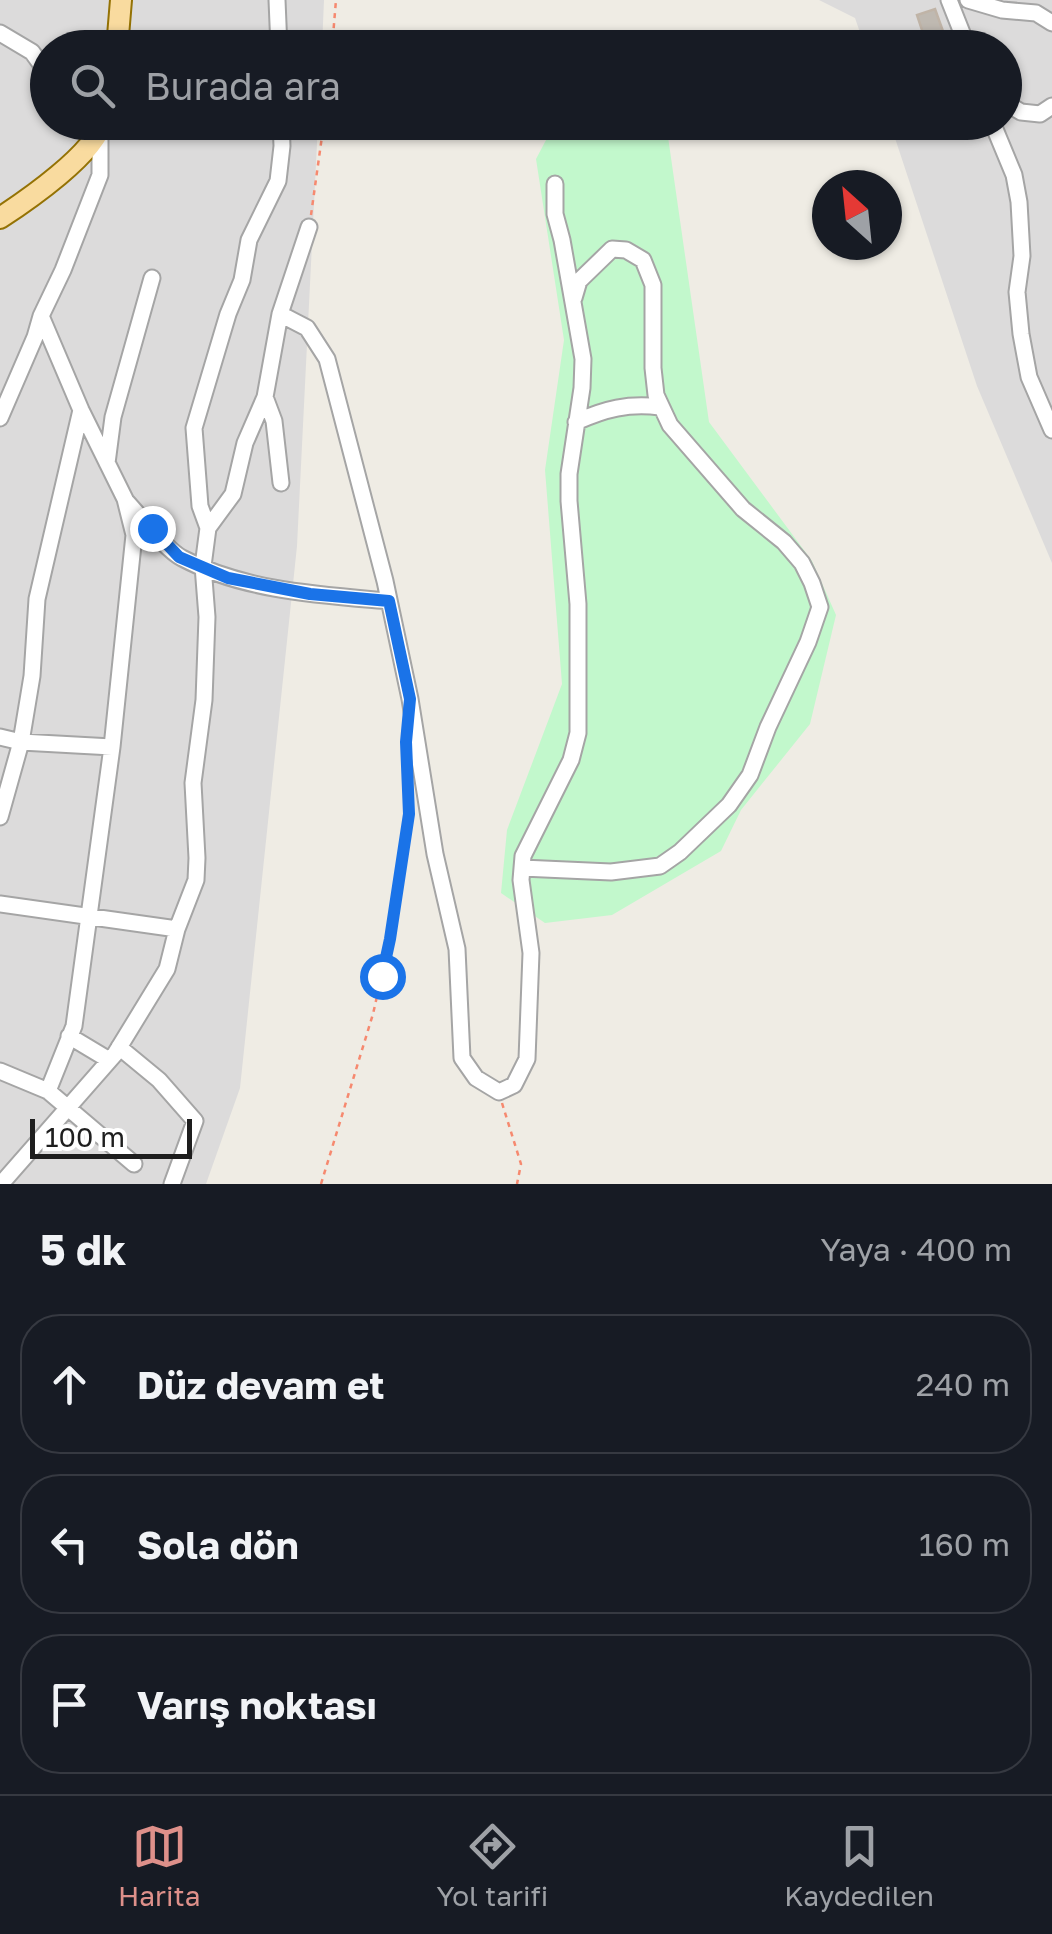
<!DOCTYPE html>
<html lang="tr">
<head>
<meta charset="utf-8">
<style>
  :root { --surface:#171b24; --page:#20242c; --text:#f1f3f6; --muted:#9ea1a6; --line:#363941; --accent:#de908a }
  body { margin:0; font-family:"Golos Text",sans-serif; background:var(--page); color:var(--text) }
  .compass { position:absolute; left:812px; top:170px; width:90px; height:90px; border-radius:50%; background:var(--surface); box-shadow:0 2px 8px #0004; rotate:333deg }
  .scale { position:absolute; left:30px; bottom:25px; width:162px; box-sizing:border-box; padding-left:10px; border:5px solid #1e1e1e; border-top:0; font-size:28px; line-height:35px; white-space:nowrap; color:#1e1e1e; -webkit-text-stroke:8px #fff; paint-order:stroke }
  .stop { position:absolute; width:30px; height:30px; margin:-22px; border:8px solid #1a73e8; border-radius:50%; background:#fff }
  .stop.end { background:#1a73e8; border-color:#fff; box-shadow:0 2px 10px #0008 }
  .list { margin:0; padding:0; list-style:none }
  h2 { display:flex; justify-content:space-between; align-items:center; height:130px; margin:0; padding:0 40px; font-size:42px }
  h2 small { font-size:32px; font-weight:400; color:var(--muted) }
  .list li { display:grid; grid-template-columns:65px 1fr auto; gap:30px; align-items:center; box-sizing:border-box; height:140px; margin:0 20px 20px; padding:0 20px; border:2px solid var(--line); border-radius:40px }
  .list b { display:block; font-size:38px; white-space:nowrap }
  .list em { font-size:32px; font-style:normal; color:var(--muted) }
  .icon { flex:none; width:55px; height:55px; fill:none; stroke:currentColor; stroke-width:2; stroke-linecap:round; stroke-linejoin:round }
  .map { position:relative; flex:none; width:1052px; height:1184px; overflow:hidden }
  .search { position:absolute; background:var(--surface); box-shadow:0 2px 8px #0004; left:30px; right:30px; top:30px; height:110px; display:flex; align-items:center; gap:25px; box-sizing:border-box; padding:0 35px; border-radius:55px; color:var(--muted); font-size:38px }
  .sheet { height:610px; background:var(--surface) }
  nav { display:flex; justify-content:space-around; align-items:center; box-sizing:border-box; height:140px; border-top:2px solid var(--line); background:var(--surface); font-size:28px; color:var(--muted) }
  nav a { display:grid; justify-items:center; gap:5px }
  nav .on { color:var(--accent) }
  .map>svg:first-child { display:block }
</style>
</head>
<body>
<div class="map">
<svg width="1052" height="1184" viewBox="0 0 1052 1184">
  <rect width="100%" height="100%" fill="#efece4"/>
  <path fill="#dcdbdb" d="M0 0H324L322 47 48 48V122L318 123 297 546 240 1088 206 1184H0Z
    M819 0H1052V563L977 386 890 123 1004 122V48L865 47 855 18Z"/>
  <path fill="#c2f8cc" d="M555 123H666L709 422 812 561 836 615 810 724 741 810 721 851 612 915 545 923 501 893 507 830 562 684 545 470 564 340 536 159Z"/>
  <path fill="#bfb9b1" stroke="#c0b4a7" stroke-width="2.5" d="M935 9 949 48H928L917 15Z"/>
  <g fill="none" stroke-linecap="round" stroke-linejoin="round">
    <g stroke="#a5a5a5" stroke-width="19">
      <path id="minor" d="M277 0 279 48
        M949 0 968 48
        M968 0 1002 10 1036 13 1052 23
        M0 33 32 52 48 74
        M1004 102 1021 112 1040 114 1052 106
        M992 122 1014 175 1019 202 1022 256 1017 292 1021 334 1029 377 1052 430
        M280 314 307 328 327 359 385 581 410 699 435 854 457 949 462 1058 476 1078 499 1092 514 1085 527 1059 531 953 521 880 523 856 571 760 578 733V604L569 501V474L582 388 583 359 562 240 555 214V184
        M265 397 274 421 281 483
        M0 418 35 337 41 316 63 270 100 175V133L97 127
        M576 422C605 409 628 403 660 407
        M107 463 113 417 152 278
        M127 502C141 517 166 550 182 558 244 591 320 595 389 601
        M208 528 200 506 194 428 228 314 242 280 249 240 278 181 282 146 281 122
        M0 737 21 742 112 747 134 535 125 499 81 410 41 316
        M0 817 21 742 32 676 37 599 81 410
        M522 868 611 872 660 866 680 852 729 805 750 775 768 727 808 642 820 607 812 583 802 563 784 542 743 509 670 425 656 395 653 368V285L643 260 626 250 612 249 579 281 574 298
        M0 904 177 929 167 969 115 1054 1 1184
        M177 929 196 880 197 858 193 783 204 700 207 617 203 566 208 528 233 494 245 443 265 397 280 314 309 227
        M69 1036 109 1060
        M119 1047 159 1080 195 1121 172 1184
        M0 1071 48 1091 134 1164
        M48 1091 74 1026 112 747"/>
    </g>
    <g stroke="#947204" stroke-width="24">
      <path id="major" d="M117 48 121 0
        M0 218C26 201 96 153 102 122"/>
    </g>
    <path stroke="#f6896f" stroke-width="2.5" stroke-dasharray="5 5" stroke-linecap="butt" d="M332 48 336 0
      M311 215 324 122
      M502 1103 521 1164 517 1184
      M321 1184 373 1014 390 939 409 814 407 767"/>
    <use href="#minor" stroke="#fff" stroke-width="15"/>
    <use href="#major" stroke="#f9db9f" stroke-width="20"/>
  </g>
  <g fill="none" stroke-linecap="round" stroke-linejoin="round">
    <path stroke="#1a73e8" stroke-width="12" d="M152 528 179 557 228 578 310 594 389 601 410 699 406 742 409 814 390 939 382 976"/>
  </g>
</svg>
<svg class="compass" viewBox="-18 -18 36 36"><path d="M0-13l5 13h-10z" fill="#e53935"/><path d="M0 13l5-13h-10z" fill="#9ea1a6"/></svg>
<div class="scale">100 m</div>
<div class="stop" style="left:382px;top:976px"></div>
<div class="stop end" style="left:152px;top:528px"></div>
<div class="search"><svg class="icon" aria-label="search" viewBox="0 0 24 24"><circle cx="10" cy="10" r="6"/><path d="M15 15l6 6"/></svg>Burada ara</div>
</div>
<section class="sheet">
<h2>5 dk<small>Yaya · 400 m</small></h2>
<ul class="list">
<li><svg class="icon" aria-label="ahead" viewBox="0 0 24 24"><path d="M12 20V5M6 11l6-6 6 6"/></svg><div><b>Düz devam et</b></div><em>240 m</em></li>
<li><svg class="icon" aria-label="left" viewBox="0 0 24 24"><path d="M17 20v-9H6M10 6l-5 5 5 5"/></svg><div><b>Sola dön</b></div><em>160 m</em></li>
<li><svg class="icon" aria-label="arrive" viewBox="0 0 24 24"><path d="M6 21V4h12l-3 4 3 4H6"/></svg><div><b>Varış noktası</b></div></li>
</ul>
</section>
<nav>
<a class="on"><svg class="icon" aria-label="map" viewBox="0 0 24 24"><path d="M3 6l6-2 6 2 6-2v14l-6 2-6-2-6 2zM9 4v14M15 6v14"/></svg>Harita</a>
<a><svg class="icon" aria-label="directions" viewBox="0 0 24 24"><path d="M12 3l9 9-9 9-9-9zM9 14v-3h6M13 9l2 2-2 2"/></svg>Yol tarifi</a>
<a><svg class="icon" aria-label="saved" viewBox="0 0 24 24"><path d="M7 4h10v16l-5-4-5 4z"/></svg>Kaydedilen</a>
</nav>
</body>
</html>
